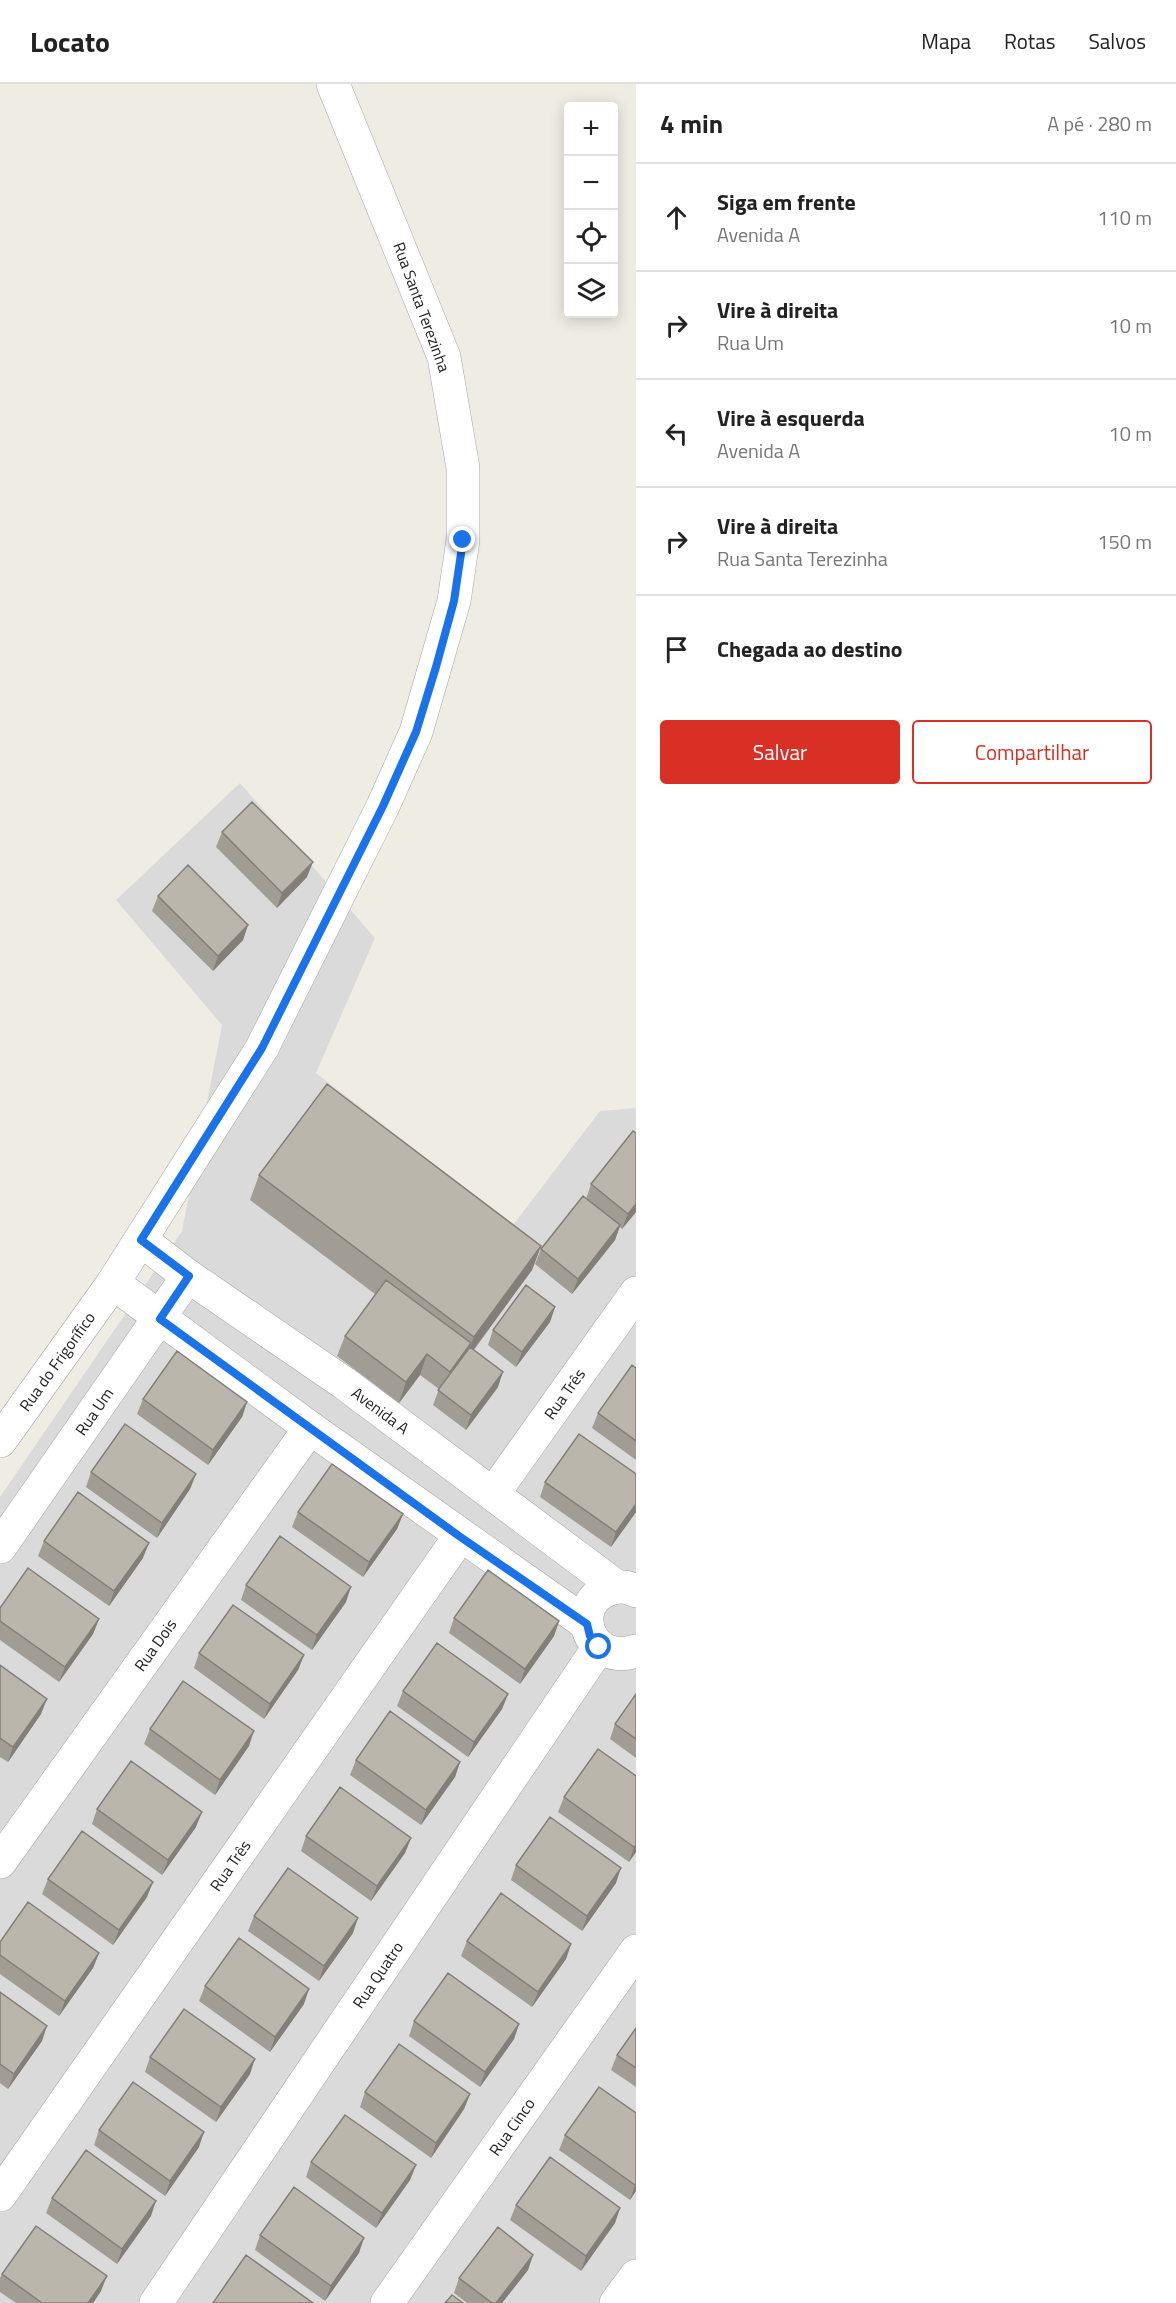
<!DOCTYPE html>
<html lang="pt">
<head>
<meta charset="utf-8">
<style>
  :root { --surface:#fff; --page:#f2f2f2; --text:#222; --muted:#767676; --line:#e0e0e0; --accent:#d93025 }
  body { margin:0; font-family:"Titillium Web",sans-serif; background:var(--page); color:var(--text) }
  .controls { position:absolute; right:18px; top:18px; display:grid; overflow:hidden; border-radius:6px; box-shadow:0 3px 15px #0003 }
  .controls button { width:54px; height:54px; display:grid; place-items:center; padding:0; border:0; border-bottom:2px solid var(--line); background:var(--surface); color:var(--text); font:30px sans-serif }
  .stop { position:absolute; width:18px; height:18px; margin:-14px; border:4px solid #1a73e8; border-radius:50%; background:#fff }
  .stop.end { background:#1a73e8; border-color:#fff; box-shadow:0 2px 6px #0008 }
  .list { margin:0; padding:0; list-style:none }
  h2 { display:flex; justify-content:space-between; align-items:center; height:78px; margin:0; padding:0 24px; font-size:26px }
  h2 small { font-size:20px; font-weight:400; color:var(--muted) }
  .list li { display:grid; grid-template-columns:39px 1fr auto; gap:18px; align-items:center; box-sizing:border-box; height:108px; padding:0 24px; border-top:2px solid var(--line) }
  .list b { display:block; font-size:22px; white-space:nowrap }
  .list p { margin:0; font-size:20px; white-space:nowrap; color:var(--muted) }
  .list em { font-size:20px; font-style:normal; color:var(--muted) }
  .actions { display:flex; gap:12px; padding:18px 24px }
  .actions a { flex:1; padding:14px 0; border:2px solid var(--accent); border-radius:6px; text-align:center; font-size:21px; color:var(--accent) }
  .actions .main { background:var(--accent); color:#fff }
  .icon { flex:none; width:33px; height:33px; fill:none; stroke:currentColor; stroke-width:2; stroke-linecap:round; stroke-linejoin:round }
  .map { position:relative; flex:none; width:636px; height:2219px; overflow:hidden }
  header { display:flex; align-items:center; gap:36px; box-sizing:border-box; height:84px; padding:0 30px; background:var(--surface); border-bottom:2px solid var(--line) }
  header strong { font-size:28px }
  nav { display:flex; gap:33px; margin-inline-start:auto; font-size:21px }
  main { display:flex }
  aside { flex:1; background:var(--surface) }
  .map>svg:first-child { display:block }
</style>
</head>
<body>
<header>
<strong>Locato</strong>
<nav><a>Mapa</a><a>Rotas</a><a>Salvos</a></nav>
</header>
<main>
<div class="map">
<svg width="636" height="2219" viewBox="0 0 636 2219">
  <rect width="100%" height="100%" fill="#efede3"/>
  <path fill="#dbdada" d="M240 699 375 854 316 989 513 1141 600 1027 636 1024V2219H0V1413L182 1147 222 941 116 816Z"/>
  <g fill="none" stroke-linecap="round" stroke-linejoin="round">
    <g stroke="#a4a4a4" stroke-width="34">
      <g id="street">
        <path id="s1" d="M141 1156 188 1192 344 1299 617 1503"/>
        <path d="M113 1199 310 1344 587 1540"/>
        <path id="s2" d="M0 1357 113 1199 262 964 383 722 416 648 454 517 463 456V384L444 273 333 0"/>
        <path id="s3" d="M493 1410 636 1209"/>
        <path id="s4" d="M0 1463 188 1192"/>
        <path d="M636 1507C629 1503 621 1502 613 1504 567 1516 586 1583 636 1567"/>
        <path id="s5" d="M0 1778 310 1344"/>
        <path id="s6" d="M0 2111 460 1452"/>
        <path id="s7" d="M156 2219 599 1563"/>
        <path id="s8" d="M387 2219 636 1867"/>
        <path d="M616 2219 636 2192"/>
      </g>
    </g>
    <use href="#street" stroke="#fff" stroke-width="33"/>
  </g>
  <path fill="#a19d94" d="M222 748 307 793 277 824 216 763Z
    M158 812 248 841 243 856 213 887 152 827Z
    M636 1049V1128L622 1145 620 1143 615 1156 572 1210 535 1180 541 1165 586 1115 591 1100Z
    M259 1091 541 1162 532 1186 474 1266 498 1303 466 1346 433 1321 439 1305 420 1291 399 1319 337 1272 345 1252 375 1210 250 1116Z
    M555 1223 550 1238 516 1283 488 1261 493 1246Z
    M636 1284V1376L592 1344 598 1329Z
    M143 1315 247 1318 242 1333 208 1381 137 1330Z
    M91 1388 196 1390 190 1405 157 1454 86 1403Z
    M545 1398 636 1428 611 1463 540 1413Z
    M298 1428 403 1430 397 1445 363 1493 292 1443Z
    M44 1457 143 1474 109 1522 38 1472Z
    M246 1501 346 1518 312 1566 241 1516Z
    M0 1524 99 1535 93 1550 59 1598 0 1556Z
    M454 1534 559 1537 554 1552 520 1600 449 1549Z
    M199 1569 304 1571 298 1586 264 1635 194 1584Z
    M0 1581 41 1630 8 1678 0 1673Z
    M403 1607 508 1610 502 1625 468 1673 397 1622Z
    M636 1610V1674L610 1655 615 1640Z
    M150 1645 249 1662 215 1711 144 1660Z
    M598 1665 636 1768 629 1778 558 1728 564 1713Z
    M356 1676 460 1678 455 1693 421 1741 350 1691Z
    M97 1725 196 1743 162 1791 92 1740Z
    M306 1752 411 1754 405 1769 371 1817 301 1767Z
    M516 1781 616 1799 582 1847 511 1796Z
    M48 1795 147 1813 113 1861 42 1810Z
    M254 1832 353 1849 319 1897 248 1847Z
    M467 1857 571 1860 566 1875 532 1923 461 1872Z
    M0 1858 99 1869 93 1884 59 1932 0 1890Z
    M205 1902 304 1920 270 1968 199 1917Z
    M0 1908 42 1957 8 2005 0 1999Z
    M414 1937 519 1940 514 1955 480 2003 409 1952Z
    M636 1944V2003L611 1986 617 1971Z
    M150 1973 250 1990 216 2038 145 1988Z
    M365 2008 470 2010 464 2025 431 2074 360 2023Z
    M636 2029V2107L630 2116 559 2066 565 2051Z
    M99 2046 199 2063 165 2112 94 2061Z
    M311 2078 416 2081 410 2096 376 2144 306 2093Z
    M52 2114 151 2132 117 2180 46 2129Z
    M516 2121 620 2124 615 2139 581 2187 510 2136Z
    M260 2151 359 2169 325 2217 255 2166Z
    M533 2171 528 2186 502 2219H467L454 2209 459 2194Z
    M2 2190 101 2207 93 2219H16L0 2208V2194Z"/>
  <path fill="#837f78" d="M313 778 307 793 277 824 282 809Z
    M248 841 243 856 213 887 218 872Z
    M636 1120V1128L622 1145 628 1130Z
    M620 1141 615 1156 572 1210 578 1195Z
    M541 1162 532 1186 465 1277 474 1253Z
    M555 1223 550 1238 516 1283 522 1268Z
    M471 1259 463 1280 442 1308 450 1288Z
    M427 1270 420 1291 399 1319 406 1298Z
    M503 1288 498 1303 466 1346 471 1331Z
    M247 1318 242 1333 208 1381 213 1366Z
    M196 1390 190 1405 157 1454 162 1439Z
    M636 1420V1428L611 1463 616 1448Z
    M403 1430 397 1445 363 1493 369 1478Z
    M149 1459 143 1474 109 1522 114 1507Z
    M351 1503 346 1518 312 1566 317 1551Z
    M99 1535 93 1550 59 1598 65 1583Z
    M559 1537 554 1552 520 1600 525 1585Z
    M304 1571 298 1586 264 1635 270 1620Z
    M508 1610 502 1625 468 1673 474 1658Z
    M47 1615 41 1630 8 1678 13 1663Z
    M254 1647 249 1662 215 1711 220 1696Z
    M460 1678 455 1693 421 1741 426 1726Z
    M202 1728 196 1743 162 1791 168 1776Z
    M411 1754 405 1769 371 1817 377 1802Z
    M636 1761V1768L629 1778 634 1763Z
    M621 1784 616 1799 582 1847 587 1832Z
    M153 1798 147 1813 113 1861 119 1846Z
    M358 1834 353 1849 319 1897 324 1882Z
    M571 1860 566 1875 532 1923 538 1908Z
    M99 1869 93 1884 59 1932 65 1917Z
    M309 1905 304 1920 270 1968 275 1953Z
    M519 1940 514 1955 480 2003 485 1988Z
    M47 1942 42 1957 8 2005 14 1990Z
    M255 1975 250 1990 216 2038 221 2023Z
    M470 2010 464 2025 431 2074 436 2059Z
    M204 2048 199 2063 165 2112 170 2097Z
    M416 2081 410 2096 376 2144 382 2129Z
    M636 2100V2107L630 2116 635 2101Z
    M156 2117 151 2132 117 2180 122 2165Z
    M620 2124 615 2139 581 2187 586 2172Z
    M364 2154 359 2169 325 2217 331 2202Z
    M533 2171 528 2186 502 2219H496Z
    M107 2192 101 2207 93 2219H88Z"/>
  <path fill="#bbb6ac" stroke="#837f78" stroke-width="1.5" d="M252 718 313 778 282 809 222 748Z
    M188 781 248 841 218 872 158 812Z
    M327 1000 541 1162 474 1253 259 1091Z
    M633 1047 636 1049V1120L628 1130 591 1100Z
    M583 1112 620 1141 578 1195 541 1165Z
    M386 1196 471 1259 450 1288 427 1270 406 1298 345 1252Z
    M526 1201 555 1223 522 1268 493 1246Z
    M470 1263 503 1288 471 1331 438 1306Z
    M177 1267 247 1318 213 1366 143 1315Z
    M632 1281 636 1284V1357L598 1329Z
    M125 1340 196 1390 162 1439 91 1388Z
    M579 1350 636 1390V1420L616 1448 545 1398Z
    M332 1380 403 1430 369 1478 298 1428Z
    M78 1408 149 1459 114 1507 44 1457Z
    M280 1452 351 1503 317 1551 246 1501Z
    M28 1484 99 1535 65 1583 0 1537V1524Z
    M488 1486 559 1537 525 1585 454 1534Z
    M233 1521 304 1571 270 1620 199 1569Z
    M437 1559 508 1610 474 1658 403 1607Z
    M0 1581 47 1615 13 1663 0 1654Z
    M183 1597 254 1647 220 1696 150 1645Z
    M636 1610V1655L615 1640Z
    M390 1627 460 1678 426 1726 356 1676Z
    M598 1665 636 1692V1761L634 1763 564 1713Z
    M131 1677 202 1728 168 1776 97 1725Z
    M340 1703 411 1754 377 1802 306 1752Z
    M550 1733 621 1784 587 1832 516 1781Z
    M82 1747 153 1798 119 1846 48 1795Z
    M288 1784 358 1834 324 1882 254 1832Z
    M501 1809 571 1860 538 1908 467 1857Z
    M28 1818 99 1869 65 1917 0 1871V1858Z
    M239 1854 309 1905 275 1953 205 1902Z
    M448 1889 519 1940 485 1988 414 1937Z
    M0 1908 47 1942 14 1990 0 1980Z
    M184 1925 255 1975 221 2023 150 1973Z
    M636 1944V1984L617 1971Z
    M399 1960 470 2010 436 2059 365 2008Z
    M133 1998 204 2048 170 2097 99 2046Z
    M599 2003 636 2029V2100L635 2101 565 2051Z
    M345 2031 416 2081 382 2129 311 2078Z
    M86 2066 156 2117 122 2165 52 2114Z
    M550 2073 620 2124 586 2172 516 2121Z
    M294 2103 364 2154 331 2202 260 2151Z
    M36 2142 107 2192 88 2219H42L2 2190Z
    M498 2143 533 2171 496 2219H492L459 2194Z
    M246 2171 313 2219H213Z
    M452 2211 463 2219H445Z"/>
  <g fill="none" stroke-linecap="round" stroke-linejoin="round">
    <path stroke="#1a73e8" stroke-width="8" d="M463 456 454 517 436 583 416 648 383 722 262 964 141 1156 189 1192 160 1235 459 1452 587 1540 590 1552 599 1563"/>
  </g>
  <g text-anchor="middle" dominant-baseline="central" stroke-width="6" stroke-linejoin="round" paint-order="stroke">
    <g font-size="16" fill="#1d1d1d" stroke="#fff">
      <text transform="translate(422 223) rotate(70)">Rua Santa Terezinha</text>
      <text stroke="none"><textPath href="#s2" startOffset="98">Rua do Frigorífico</textPath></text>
      <text stroke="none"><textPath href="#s3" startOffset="123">Rua Três</textPath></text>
      <text stroke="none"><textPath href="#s1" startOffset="294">Avenida A</textPath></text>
      <text stroke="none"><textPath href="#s4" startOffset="165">Rua Um</textPath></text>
      <text stroke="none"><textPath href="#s5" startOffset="267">Rua Dois</textPath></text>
      <text stroke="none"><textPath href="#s6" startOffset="402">Rua Três</textPath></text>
      <text stroke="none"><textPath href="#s7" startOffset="396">Rua Quatro</textPath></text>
      <text stroke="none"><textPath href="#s8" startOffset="216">Rua Cinco</textPath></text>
    </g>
  </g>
</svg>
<div class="controls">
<button>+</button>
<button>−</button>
<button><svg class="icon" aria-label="locate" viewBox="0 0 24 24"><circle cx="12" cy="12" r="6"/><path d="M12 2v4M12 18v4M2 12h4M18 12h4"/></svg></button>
<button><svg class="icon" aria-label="layers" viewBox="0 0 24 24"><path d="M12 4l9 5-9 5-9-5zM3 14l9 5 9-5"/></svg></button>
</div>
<div class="stop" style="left:599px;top:1563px"></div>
<div class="stop end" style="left:463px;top:456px"></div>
</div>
<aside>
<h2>4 min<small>A pé · 280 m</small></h2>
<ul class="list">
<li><svg class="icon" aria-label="ahead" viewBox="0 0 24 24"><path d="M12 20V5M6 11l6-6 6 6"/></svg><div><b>Siga em frente</b><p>Avenida A</p></div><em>110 m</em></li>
<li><svg class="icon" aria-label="right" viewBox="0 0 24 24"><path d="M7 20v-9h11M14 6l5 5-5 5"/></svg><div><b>Vire à direita</b><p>Rua Um</p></div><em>10 m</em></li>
<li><svg class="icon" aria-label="left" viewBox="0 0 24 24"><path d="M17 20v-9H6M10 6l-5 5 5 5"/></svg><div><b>Vire à esquerda</b><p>Avenida A</p></div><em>10 m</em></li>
<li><svg class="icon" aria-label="right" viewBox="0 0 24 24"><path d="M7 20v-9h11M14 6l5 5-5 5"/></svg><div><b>Vire à direita</b><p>Rua Santa Terezinha</p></div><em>150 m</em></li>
<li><svg class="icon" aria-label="arrive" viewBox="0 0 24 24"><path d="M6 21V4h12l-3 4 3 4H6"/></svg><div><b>Chegada ao destino</b></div></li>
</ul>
<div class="actions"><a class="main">Salvar</a><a>Compartilhar</a></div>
</aside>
</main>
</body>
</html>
